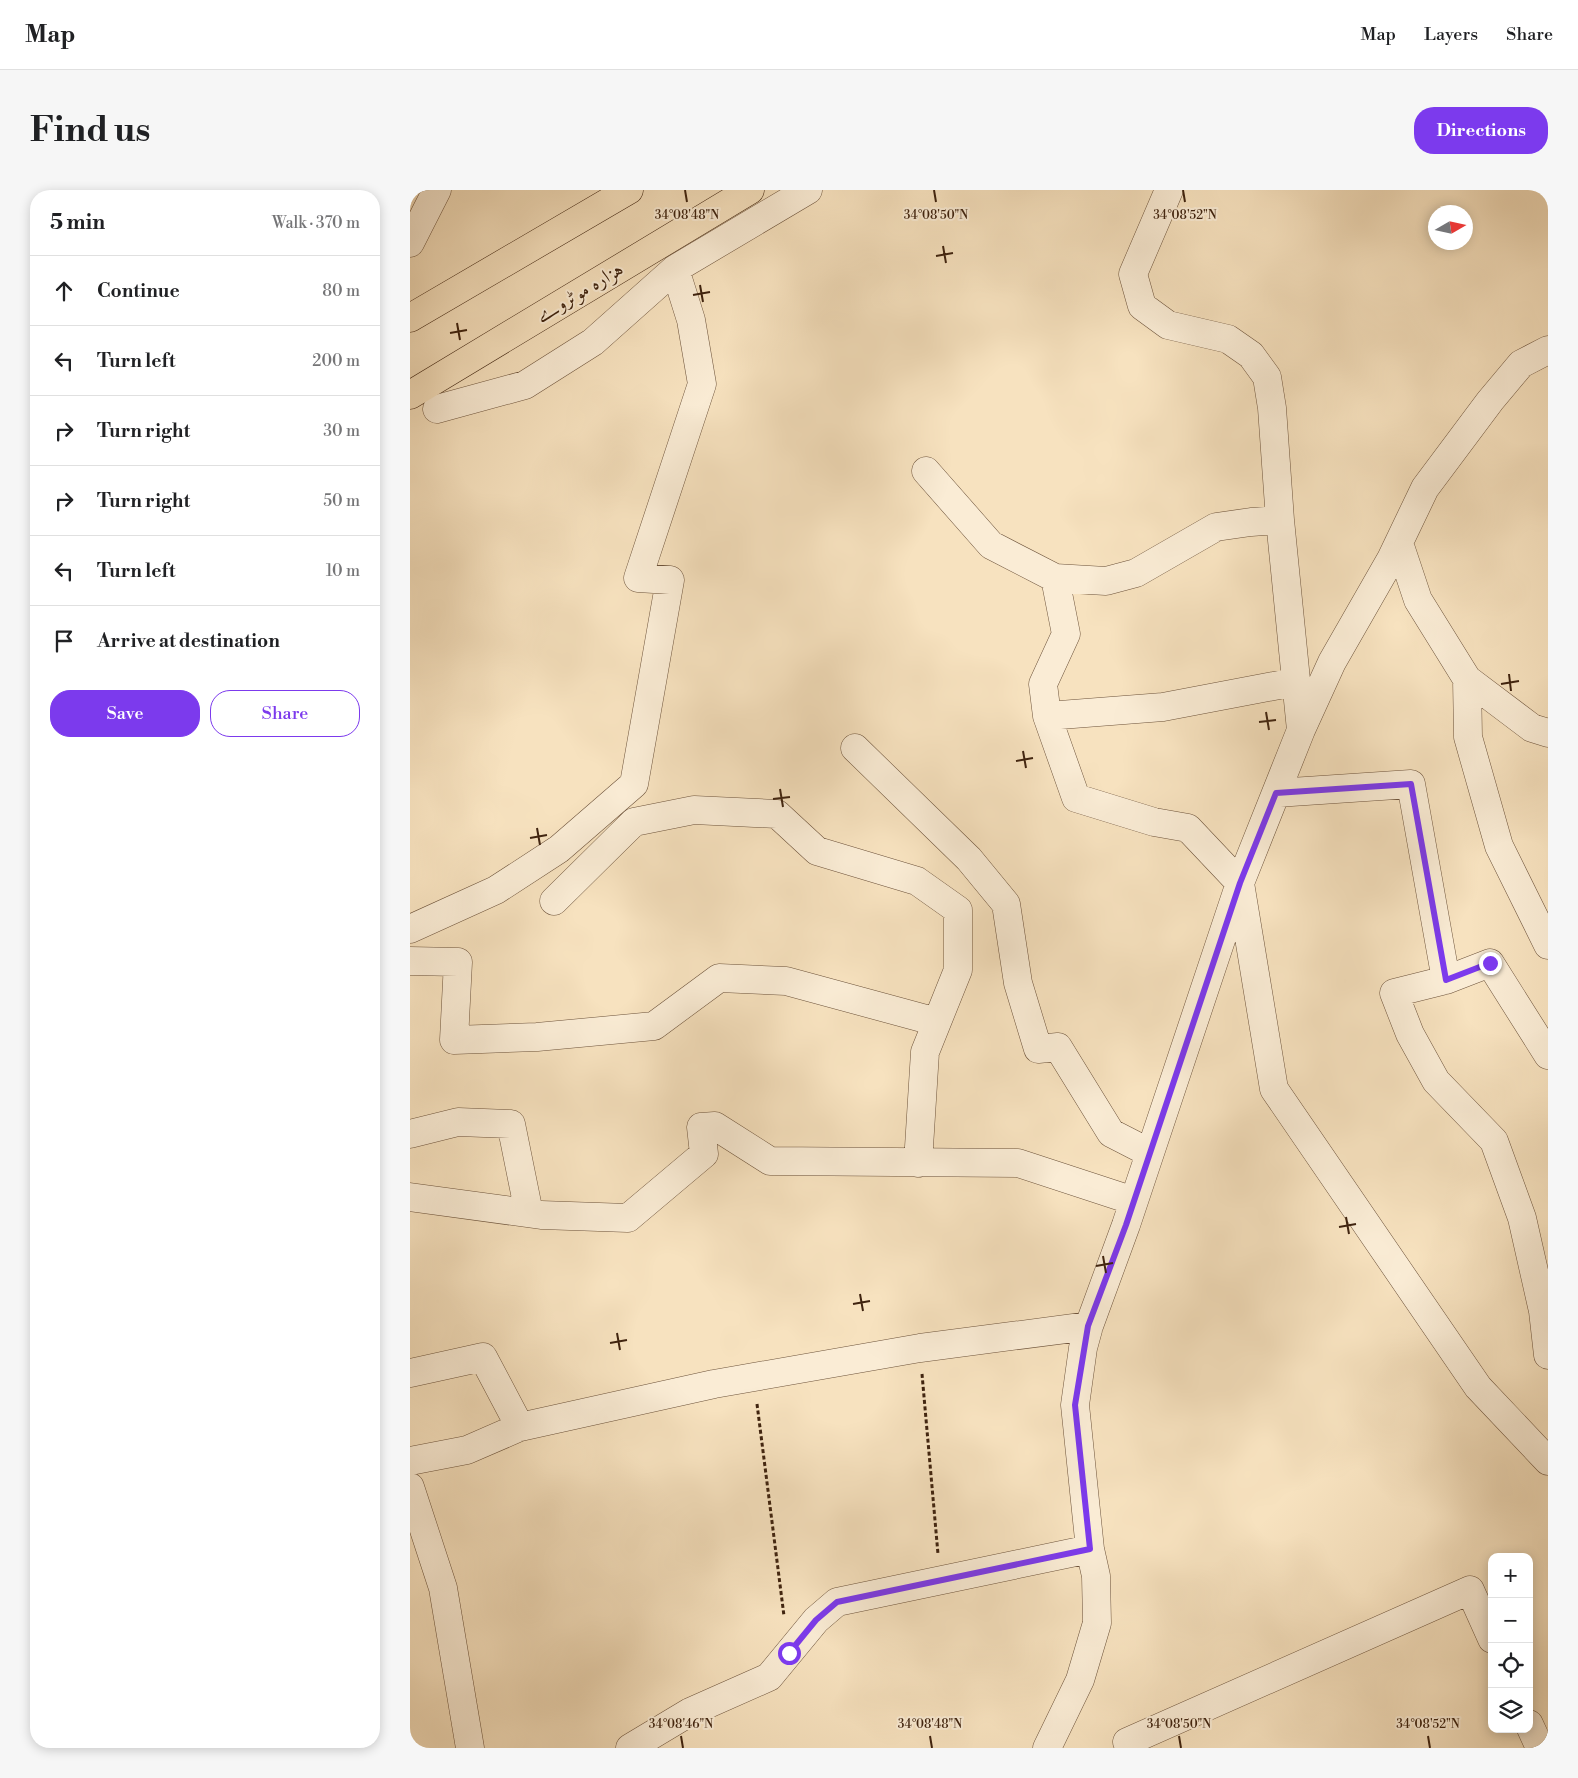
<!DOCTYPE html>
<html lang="en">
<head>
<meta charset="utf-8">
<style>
  :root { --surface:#fff; --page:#f6f6f6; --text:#202124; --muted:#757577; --line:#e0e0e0; --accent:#7c3aed }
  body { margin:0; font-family:"Libre Bodoni",Amiri,serif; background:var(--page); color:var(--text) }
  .controls { position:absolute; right:15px; bottom:15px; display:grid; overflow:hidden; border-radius:10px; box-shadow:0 2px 12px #0003 }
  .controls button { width:45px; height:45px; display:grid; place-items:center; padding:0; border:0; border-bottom:1px solid var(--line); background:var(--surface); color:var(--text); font:25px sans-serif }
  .compass { position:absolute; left:1018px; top:15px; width:45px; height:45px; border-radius:50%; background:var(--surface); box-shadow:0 2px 12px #0003; rotate:81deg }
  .stop { position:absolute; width:15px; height:15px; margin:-11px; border:4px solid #7c3aed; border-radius:50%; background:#fff }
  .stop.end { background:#7c3aed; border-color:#fff; box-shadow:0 1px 5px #0008 }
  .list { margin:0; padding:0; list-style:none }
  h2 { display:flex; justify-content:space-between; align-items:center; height:65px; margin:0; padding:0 20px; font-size:21px }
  h2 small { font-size:16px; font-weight:400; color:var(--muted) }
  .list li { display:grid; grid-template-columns:32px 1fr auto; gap:15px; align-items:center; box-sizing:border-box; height:70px; padding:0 20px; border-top:1px solid var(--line) }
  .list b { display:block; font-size:19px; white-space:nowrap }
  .list em { font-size:16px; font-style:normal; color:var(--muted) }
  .actions { display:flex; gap:10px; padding:15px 20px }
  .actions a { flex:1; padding:11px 0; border:1px solid var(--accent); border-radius:20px; text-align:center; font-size:18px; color:var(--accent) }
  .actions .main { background:var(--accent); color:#fff }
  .icon { flex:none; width:28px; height:28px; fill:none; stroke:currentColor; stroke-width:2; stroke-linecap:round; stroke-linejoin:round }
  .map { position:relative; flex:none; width:1138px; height:1558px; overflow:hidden; border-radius:20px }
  header { display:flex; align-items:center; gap:30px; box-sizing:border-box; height:70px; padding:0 25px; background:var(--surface); border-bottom:1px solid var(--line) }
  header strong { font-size:24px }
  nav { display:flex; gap:28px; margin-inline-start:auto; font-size:18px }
  .intro { display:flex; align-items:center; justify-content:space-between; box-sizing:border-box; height:120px; padding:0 30px }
  h1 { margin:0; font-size:35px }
  .button { padding:12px 22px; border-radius:20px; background:var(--accent); color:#fff; font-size:18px; font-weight:700 }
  main { display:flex; gap:30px; padding:0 30px }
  aside { flex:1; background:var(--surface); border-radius:20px; box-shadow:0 2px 12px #0003 }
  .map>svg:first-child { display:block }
</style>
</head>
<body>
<header>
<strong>Map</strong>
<nav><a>Map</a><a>Layers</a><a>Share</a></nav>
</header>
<div class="intro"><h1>Find us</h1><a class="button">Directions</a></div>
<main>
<aside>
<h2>5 min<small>Walk · 370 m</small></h2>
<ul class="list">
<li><svg class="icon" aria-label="ahead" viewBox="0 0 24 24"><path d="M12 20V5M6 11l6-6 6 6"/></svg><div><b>Continue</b></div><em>80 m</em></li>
<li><svg class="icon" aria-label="left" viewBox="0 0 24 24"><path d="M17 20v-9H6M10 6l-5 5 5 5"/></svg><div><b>Turn left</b></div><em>200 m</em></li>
<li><svg class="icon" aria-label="right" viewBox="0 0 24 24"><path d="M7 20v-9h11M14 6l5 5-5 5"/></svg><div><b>Turn right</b></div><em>30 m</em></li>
<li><svg class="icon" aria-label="right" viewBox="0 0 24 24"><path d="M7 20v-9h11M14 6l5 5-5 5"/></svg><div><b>Turn right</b></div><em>50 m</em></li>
<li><svg class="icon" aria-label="left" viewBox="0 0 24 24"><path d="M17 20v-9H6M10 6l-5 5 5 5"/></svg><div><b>Turn left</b></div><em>10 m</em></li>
<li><svg class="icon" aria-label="arrive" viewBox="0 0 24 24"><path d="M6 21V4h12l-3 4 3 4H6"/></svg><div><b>Arrive at destination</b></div></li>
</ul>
<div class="actions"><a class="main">Save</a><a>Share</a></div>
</aside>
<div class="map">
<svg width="1138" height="1558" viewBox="0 0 1138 1558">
  <rect width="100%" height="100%" fill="#f7e2bf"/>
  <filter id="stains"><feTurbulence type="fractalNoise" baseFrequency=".004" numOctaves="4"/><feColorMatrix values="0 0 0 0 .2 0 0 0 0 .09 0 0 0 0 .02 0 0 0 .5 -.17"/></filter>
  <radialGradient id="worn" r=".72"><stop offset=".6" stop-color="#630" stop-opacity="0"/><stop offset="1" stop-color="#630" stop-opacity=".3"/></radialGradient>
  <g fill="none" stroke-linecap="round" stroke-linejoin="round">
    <g stroke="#6d533b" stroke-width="29">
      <path id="minor" d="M759 0 723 84 732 116 758 135 818 149 841 165 857 187 862 218 870 330
        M0 53 27 0
        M27 219 115 195 183 152 265 79 398 0
        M516 281 581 355 645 388 696 391 726 383 806 337 841 332 870 330 891 540
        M989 353 1008 410 1057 489 1122 538 1138 543
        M645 388 656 444 633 494 637 526 666 608 744 632 778 638 830 693 864 899 1068 1197 1138 1271
        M1057 489 1058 547 1089 656 1138 755
        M637 526 753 517 885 492
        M445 558 559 669 596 714 608 793 628 859 648 857 701 943 740 963
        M866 603 1001 594 1036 790 984 803 1000 844 1026 891 1084 951 1112 1028 1133 1121 1138 1165
        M144 711 224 632 284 620 367 624 407 661 507 691 548 720V780L515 862 508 973
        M0 739 86 700 149 659 224 594 260 390 228 388 292 194 281 130 265 79
        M0 771 48 772 44 850 127 847 244 836 309 788 376 791 527 832
        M1036 790 1080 773 1138 865
        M0 944 48 932 101 934 119 1023
        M0 1007 131 1025 218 1028 294 964 291 937 305 936 360 971 608 973 724 1011
        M0 1183 73 1167 110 1237
        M0 1271 57 1260 110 1237 304 1194 510 1158 679 1136
        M0 1297 33 1398 60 1558
        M1119 1534 1130 1558
        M220 1558 280 1522 359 1487 406 1430 427 1412 680 1359
        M637 1558 670 1490 687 1433 686 1386 680 1359 665 1215 673 1158 679 1136 716 1035 830 693 891 540 922 472 981 369 1015 298 1080 211 1111 174 1138 160
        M720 1558 717 1552 1060 1400 1082 1449"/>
    </g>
    <g stroke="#3f230f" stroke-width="29">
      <path id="highway" d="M0 128 219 0
        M0 205 340 0"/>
    </g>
    <path stroke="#3f230f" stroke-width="3" stroke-dasharray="4 2.5" stroke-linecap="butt" d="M512 1184 528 1364
      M347 1214 374 1426"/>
    <use href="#minor" stroke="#faecd5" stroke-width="28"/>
    <use href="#highway" stroke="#f7e2bf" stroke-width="28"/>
  </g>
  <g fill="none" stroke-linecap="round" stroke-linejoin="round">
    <path stroke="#7c3aed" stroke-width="6" d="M379 1463 406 1430 427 1412 680 1359 665 1215 678 1136 716 1035 830 693 866 603 1001 594 1036 790 1080 773"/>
  </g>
  <path fill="none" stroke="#3f230f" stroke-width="2" d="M275 0 277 12M524 0 526 12M773 0 775 12M533 56 536 73M526 66 543 63M290 95 293 112M283 105 300 102M47 133 50 150M40 143 57 140M1099 484 1101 501M1091 494 1109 491M856 522 859 540M849 532 866 530M613 561 616 578M606 571 623 568M370 599 373 617M363 609 380 607M127 638 130 655M120 648 137 645M936 1027 939 1044M929 1037 946 1034M693 1066 696 1083M686 1076 703 1073M450 1104 453 1121M443 1114 460 1111M207 1143 210 1160M200 1153 217 1150M271 1546 273 1558M520 1546 522 1558M769 1546 771 1558M1018 1546 1020 1558"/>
  <g text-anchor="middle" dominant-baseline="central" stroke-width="4" stroke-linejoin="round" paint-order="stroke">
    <g font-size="20" fill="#3f230f" stroke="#faecd5">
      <text transform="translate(170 103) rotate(-31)">ہزارہ موٹروے</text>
    </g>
  </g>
  <g font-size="12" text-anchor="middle" fill="#3f230f" stroke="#faecd5" stroke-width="4" stroke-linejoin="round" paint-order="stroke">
    <text x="277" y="29">34°08'48"N</text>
    <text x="526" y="29">34°08'50"N</text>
    <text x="775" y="29">34°08'52"N</text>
    <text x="271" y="1538">34°08'46"N</text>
    <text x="520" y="1538">34°08'48"N</text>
    <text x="769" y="1538">34°08'50"N</text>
    <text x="1018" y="1538">34°08'52"N</text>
  </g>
  <rect width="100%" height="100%" filter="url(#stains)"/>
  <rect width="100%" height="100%" fill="url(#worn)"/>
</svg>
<div class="controls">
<button>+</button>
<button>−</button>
<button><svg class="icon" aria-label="locate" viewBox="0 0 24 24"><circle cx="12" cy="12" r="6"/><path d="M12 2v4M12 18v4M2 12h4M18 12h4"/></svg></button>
<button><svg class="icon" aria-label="layers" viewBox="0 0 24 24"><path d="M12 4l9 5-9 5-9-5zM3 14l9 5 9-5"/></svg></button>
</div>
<svg class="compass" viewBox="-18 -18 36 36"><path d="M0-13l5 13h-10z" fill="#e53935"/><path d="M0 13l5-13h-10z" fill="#757577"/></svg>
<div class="stop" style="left:379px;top:1463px"></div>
<div class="stop end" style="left:1080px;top:773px"></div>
</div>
</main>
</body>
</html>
